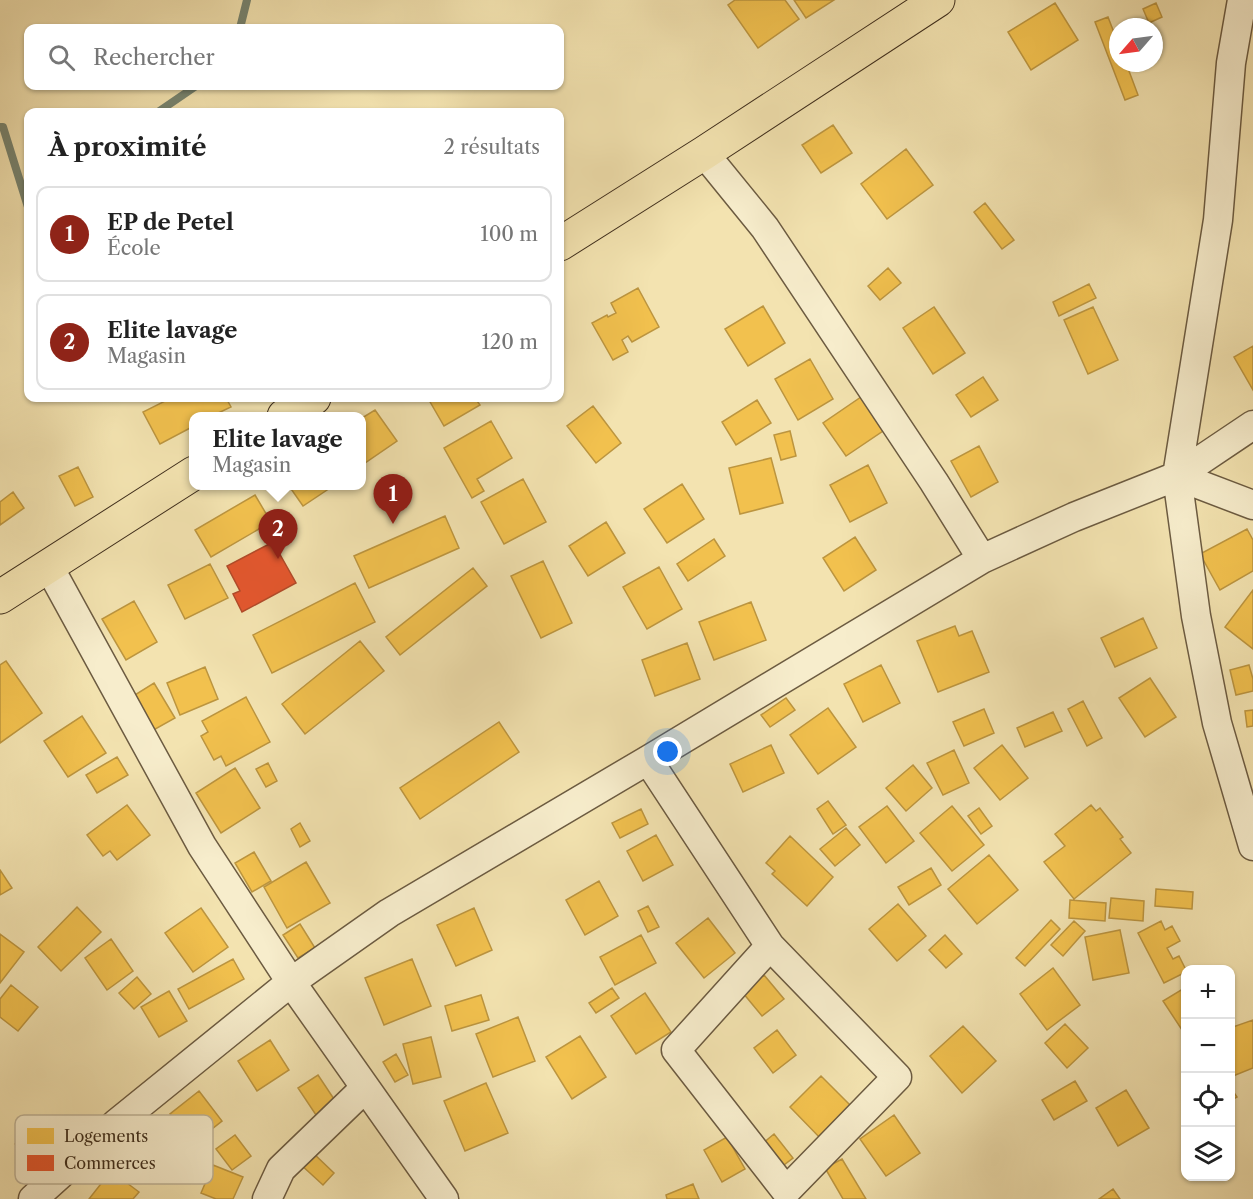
<!DOCTYPE html>
<html lang="fr">
<head>
<meta charset="utf-8">
<style>
  :root { --surface:#fff; --page:#f2f2f2; --text:#222; --muted:#767676; --line:#e0e0e0; --accent:#8f2418 }
  body { margin:0; font-family:"Libre Caslon Text",serif; background:var(--page); color:var(--text) }
  .controls { position:absolute; right:18px; bottom:18px; display:grid; overflow:hidden; border-radius:12px; box-shadow:0 2px 4px #0004 }
  .controls button { width:54px; height:54px; display:grid; place-items:center; padding:0; border:0; border-bottom:2px solid var(--line); background:var(--surface); color:var(--text); font:30px sans-serif }
  .compass { position:absolute; left:1109px; top:18px; width:54px; height:54px; border-radius:50%; background:var(--surface); box-shadow:0 2px 4px #0004; rotate:242deg }
  .you { position:absolute; left:668px; top:752px; width:21px; height:21px; margin:-15px; border:4px solid #fff; border-radius:50%; background:#1a73e8; box-shadow:0 0 0 9px #1a73e833 }
  .badge { display:grid; place-items:center; width:39px; height:39px; border-radius:50%; background:var(--accent); color:#fff; font-size:20px; font-weight:700 }
  .pin { position:absolute; translate:-50% -50px; filter:drop-shadow(0 2px 3px #0008) }
  .pin::after { content:''; position:absolute; top:32px; width:21px; height:18px; background:inherit; clip-path:polygon(0 0,100% 0,50% 100%) }
  .popup { position:absolute; left:189px; top:412px; width:177px; height:78px; box-sizing:border-box; display:grid; place-content:center; border-radius:12px; background:var(--surface); filter:drop-shadow(0 2px 4px #0005); font-size:20px; white-space:nowrap; color:var(--muted) }
  .popup b { font-size:22px; color:var(--text) }
  .popup::after { content:''; position:absolute; left:50%; top:100%; margin-left:-12px; border:12px solid transparent; border-top-color:var(--surface) }
  .list { margin:0; padding:0; list-style:none }
  h2 { display:flex; justify-content:space-between; align-items:center; height:78px; margin:0; padding:0 24px; font-size:26px }
  h2 small { font-size:20px; font-weight:400; color:var(--muted) }
  .list li { display:grid; grid-template-columns:39px 1fr auto; gap:18px; align-items:center; box-sizing:border-box; height:96px; margin:0 12px 12px; padding:0 12px; border:2px solid var(--line); border-radius:12px }
  .list b { display:block; font-size:22px; white-space:nowrap }
  .list p { margin:0; font-size:20px; white-space:nowrap; color:var(--muted) }
  .list em { font-size:20px; font-style:normal; color:var(--muted) }
  .icon { flex:none; width:33px; height:33px; fill:none; stroke:currentColor; stroke-width:2; stroke-linecap:round; stroke-linejoin:round }
  .map { position:relative; flex:none; width:1253px; height:1199px; overflow:hidden }
  .search { position:absolute; background:var(--surface); box-shadow:0 2px 4px #0004; left:24px; top:24px; width:540px; height:66px; display:flex; align-items:center; gap:15px; box-sizing:border-box; padding:0 21px; border-radius:12px; color:var(--muted); font-size:22px }
  .panel { position:absolute; background:var(--surface); box-shadow:0 2px 4px #0004; left:24px; top:108px; width:540px; height:294px; border-radius:12px }
  .map>svg:first-child { display:block }
</style>
</head>
<body>
<div class="map">
<svg width="1253" height="1199" viewBox="0 0 1253 1199">
  <rect width="100%" height="100%" fill="#f3e3b0"/>
  <filter id="stains"><feTurbulence type="fractalNoise" baseFrequency=".00333" numOctaves="4"/><feColorMatrix values="0 0 0 0 .2 0 0 0 0 .09 0 0 0 0 .02 0 0 0 .5 -.17"/></filter>
  <radialGradient id="worn" r=".72"><stop offset=".6" stop-color="#630" stop-opacity="0"/><stop offset="1" stop-color="#630" stop-opacity=".3"/></radialGradient>
  <path fill="#f2c14e" stroke="#bc953f" stroke-width="1.5" d="M735 0H785L799 19 758 48 728 5Z
    M794 0H834L806 18Z
    M1055 3 1078 40 1031 70 1008 32Z
    M1156 3 1162 17 1149 23 1143 9Z
    M1108 17 1118 43V63H1126L1138 95 1125 100 1095 22Z
    M833 125 852 153 821 173 802 145Z
    M906 149 933 185 887 219 861 184Z
    M985 203 1014 240 1002 249 974 212Z
    M888 268 901 283 880 300 868 286Z
    M1089 284 1096 298 1059 316 1053 302Z
    M638 288 659 327 632 342 628 336 622 340 628 352 613 360 592 323 607 315 608 317 616 313 611 303Z
    M763 306 785 343 748 366 725 329Z
    M934 307 965 353 933 374 903 328Z
    M1093 307 1118 360 1088 374 1064 320Z
    M1253 346V390L1234 357Z
    M810 359 833 399 798 420 775 379Z
    M983 377 998 400 971 417 956 395Z
    M861 397 883 431 846 456 823 423Z
    M171 398H226L231 407 212 416H194V426L160 444 143 412Z
    M433 398H475L480 405 444 426 429 400Z
    M757 400 771 423 736 445 722 422Z
    M593 406 621 443 596 463 567 426Z
    M375 410 397 441 362 465V418Z
    M491 421 512 458 477 479 484 491 472 498 444 448Z
    M790 431 796 456 781 460 774 435Z
    M979 446 998 482 971 497 951 461Z
    M771 458 783 503 740 514 729 468Z
    M868 465 887 503 850 522 830 485Z
    M78 467 93 497 75 506 59 476Z
    M523 479 546 522 504 544 481 502Z
    M682 484 704 519 667 543 644 509Z
    M289 486H333L303 506Z
    M13 492 24 508 0 525V502Z
    M255 495 271 522 211 557 195 530Z
    M445 516 459 548 369 588 354 556Z
    M606 522 625 553 588 576 569 546Z
    M1247 529 1253 540V571L1220 590 1200 554Z
    M855 537 876 570 844 591 823 558Z
    M714 539 725 556 688 581 677 564Z
    M543 561 572 623 541 638 511 576Z
    M210 564 228 598 185 619 168 585Z
    M659 567 682 609 647 629 623 587Z
    M473 568 487 586 400 655 386 637Z
    M355 583 375 622 272 673 253 635Z
    M1253 590V649L1225 627Z
    M134 601 157 642 126 660 102 619Z
    M751 602 766 640 714 660 699 622Z
    M1143 618 1157 648 1115 667 1101 638Z
    M955 626 959 636 972 631 989 672 938 692 917 641Z
    M360 641 384 671 305 734 282 704Z
    M687 643 700 679 655 696 642 660Z
    M6 661 42 713 0 743V665Z
    M881 665 900 703 863 722 844 684Z
    M1249 665 1253 679V691L1236 695 1230 670Z
    M205 667 218 699 180 715 167 683Z
    M1150 678 1176 717 1145 737 1119 698Z
    M154 683 175 718 150 732 130 698Z
    M246 697 270 742 226 766 221 756 214 760 201 736 208 732 202 721Z
    M786 698 795 710 770 727 761 715Z
    M1083 701 1102 738 1087 746 1068 709Z
    M828 708 856 747 818 774 790 735Z
    M984 709 994 733 964 746 953 722Z
    M1253 710V726L1247 727 1245 711Z
    M1053 712 1062 731 1025 747 1017 728Z
    M82 716 106 753 68 777 44 741Z
    M499 722 519 752 420 819 400 788Z
    M771 745 784 773 743 792 730 764Z
    M1002 745 1028 778 1000 800 974 768Z
    M954 750 969 783 943 795 927 763Z
    M117 757 128 775 97 793 86 775Z
    M268 763 277 781 266 787 256 769Z
    M913 765 932 788 906 811 886 788Z
    M235 768 260 808 221 833 196 793Z
    M828 801 846 825 833 834 817 809Z
    M127 805 150 835 117 860 110 851 103 856 87 835Z
    M1091 805 1096 811 1100 808 1123 837 1120 839 1131 853 1074 899 1044 862 1065 846 1055 834Z
    M887 806 914 841 886 863 859 827Z
    M952 806 984 845 952 871 920 833Z
    M979 808 992 826 981 834 968 816Z
    M641 809 648 824 620 838 612 823Z
    M300 823 310 841 300 847 291 829Z
    M846 828 860 845 835 866 820 849Z
    M656 835 673 865 643 881 627 851Z
    M790 836 833 877 807 906 772 874 775 871 766 863Z
    M254 852 271 881 252 892 235 863Z
    M989 855 1018 890 977 924 948 889Z
    M306 862 330 903 287 928 264 887Z
    M931 868 941 885 909 905 898 887Z
    M0 870 12 888 0 895Z
    M599 881 618 916 585 935 566 900Z
    M1156 889 1193 892 1192 909 1155 906Z
    M1111 898 1144 901 1143 921 1109 918Z
    M1070 900 1106 903 1105 921 1069 918Z
    M898 904 926 936 897 961 869 929Z
    M648 906 659 927 648 932 638 911Z
    M77 907 101 932 61 971 38 947Z
    M201 908 228 947 193 972 165 933Z
    M474 908 492 950 456 966 437 925Z
    M708 918 735 953 704 978 676 943Z
    M1051 920 1060 929 1025 966 1016 958Z
    M1074 921 1085 931 1063 956 1051 945Z
    M1161 921 1165 930 1172 926 1180 941 1167 948 1173 959 1179 956 1186 970V972L1164 983 1138 933Z
    M300 924 315 948 298 958 283 935Z
    M1120 930 1129 973 1093 980 1085 937Z
    M0 934 24 952 0 983Z
    M641 935 656 963 615 985 600 957Z
    M945 935 962 954 946 968 929 950Z
    M111 939 133 971 107 990 85 958Z
    M233 959 244 979 189 1009 178 989Z
    M412 959 431 1006 384 1025 365 978Z
    M1053 968 1080 1005 1047 1030 1020 994Z
    M764 975 784 999 762 1016 743 993Z
    M137 977 151 994 134 1009 119 993Z
    M11 985 38 1007 18 1031 0 1017V999Z
    M1186 987V1036L1163 1001Z
    M612 988 619 998 596 1013 589 1003Z
    M169 991 187 1021 159 1037 141 1007Z
    M645 993 671 1032 636 1054 611 1016Z
    M481 995 489 1020 452 1031 445 1006Z
    M518 1017 535 1061 493 1077 476 1034Z
    M1253 1020V1068L1233 1076 1230 1070V1028Z
    M1065 1024 1088 1048 1067 1068 1045 1043Z
    M963 1026 996 1061 962 1093 930 1056Z
    M777 1030 796 1055 773 1073 754 1048Z
    M580 1036 606 1077 572 1099 546 1057Z
    M431 1037 441 1077 413 1084 403 1044Z
    M270 1040 289 1070 257 1091 238 1061Z
    M396 1054 408 1075 395 1082 383 1062Z
    M318 1075 338 1105 318 1118 298 1088Z
    M821 1076 855 1110 824 1142 790 1107Z
    M1075 1081 1087 1101 1054 1120 1042 1100Z
    M486 1083 508 1133 465 1151 444 1101Z
    M1230 1087 1237 1097 1230 1101Z
    M1126 1090 1149 1128 1118 1146 1096 1108Z
    M199 1091 222 1121 193 1144 170 1114Z
    M894 1115 920 1153 886 1176 860 1139Z
    M34 1132 49 1157 31 1168 15 1144Z
    M774 1134 793 1158 780 1168 762 1144Z
    M235 1135 251 1156 232 1170 216 1149Z
    M727 1137 745 1169 722 1182 704 1150Z
    M132 1140 151 1167 137 1177 118 1149Z
    M311 1151 334 1173 323 1185 299 1163Z
    M842 1159 866 1199H843L825 1168Z
    M213 1165 243 1177 233 1199H216L201 1193Z
    M111 1171 139 1192 133 1199H89Z
    M693 1184 699 1199H667L666 1195Z
    M1113 1189 1120 1199H1099Z"/>
  <path fill="#e4572e" stroke="#b24b29" stroke-width="1.5" d="M273 542 296 583 242 612 233 594 240 591 227 566Z"/>
  <g fill="none" stroke-linecap="round" stroke-linejoin="round">
    <path stroke="#778470" stroke-width="8" d="M240 28 247 0
      M158 112 196 86
      M0 127H3L28 207"/>
    <g stroke="#6c5b41" stroke-width="31">
      <path id="minor" d="M1242 0 1231 63 1218 220 1177 476 1196 616 1217 723 1253 846
        M704 153 765 228 934 482 982 559
        M1177 476 1253 505
        M48 565 202 846 291 982 444 1199
        M648 760 770 946 897 1077 786 1191 676 1050 770 946
        M33 1199 117 1123 291 982 389 913 648 760 982 559 1074 517 1177 476 1253 425
        M267 1199 281 1169 365 1088"/>
    </g>
    <g stroke="#3f2e1c" stroke-width="35">
      <path id="trunk" d="M560 244 704 153 938 0
        M284 416 314 398
        M0 597 194 473"/>
    </g>
    <use href="#minor" stroke="#f7edcc" stroke-width="28"/>
    <use href="#trunk" stroke="#f3e3b0" stroke-width="33"/>
  </g>
  <rect x="15" y="1115" width="198" height="69" rx="9" fill="#f7edcc" stroke="#c0b497" stroke-width="1.5"/>
  <rect x="27" y="1128" width="27" height="16" fill="#f2c14e"/>
  <rect x="27" y="1155" width="27" height="16" fill="#e4572e"/>
  <g font-size="16" fill="#3f2e1c">
    <text x="64" y="1142">Logements</text>
    <text x="64" y="1169">Commerces</text>
  </g>
  <rect width="100%" height="100%" filter="url(#stains)"/>
  <rect width="100%" height="100%" fill="url(#worn)"/>
</svg>
<div class="controls">
<button>+</button>
<button>−</button>
<button><svg class="icon" aria-label="locate" viewBox="0 0 24 24"><circle cx="12" cy="12" r="6"/><path d="M12 2v4M12 18v4M2 12h4M18 12h4"/></svg></button>
<button><svg class="icon" aria-label="layers" viewBox="0 0 24 24"><path d="M12 4l9 5-9 5-9-5zM3 14l9 5 9-5"/></svg></button>
</div>
<svg class="compass" viewBox="-18 -18 36 36"><path d="M0-13l5 13h-10z" fill="#e53935"/><path d="M0 13l5-13h-10z" fill="#767676"/></svg>
<div class="you"></div>
<div class="pin badge" style="left:393px;top:524px">1</div>
<div class="pin badge" style="left:278px;top:559px">2</div>
<div class="popup"><b>Elite lavage</b>Magasin</div>
<div class="search"><svg class="icon" aria-label="search" viewBox="0 0 24 24"><circle cx="10" cy="10" r="6"/><path d="M15 15l6 6"/></svg>Rechercher</div>
<section class="panel">
<h2>À proximité<small>2 résultats</small></h2>
<ul class="list">
<li><span class="badge">1</span><div><b>EP de Petel</b><p>École</p></div><em>100 m</em></li>
<li><span class="badge">2</span><div><b>Elite lavage</b><p>Magasin</p></div><em>120 m</em></li>
</ul>
</section>
</div>
</body>
</html>
